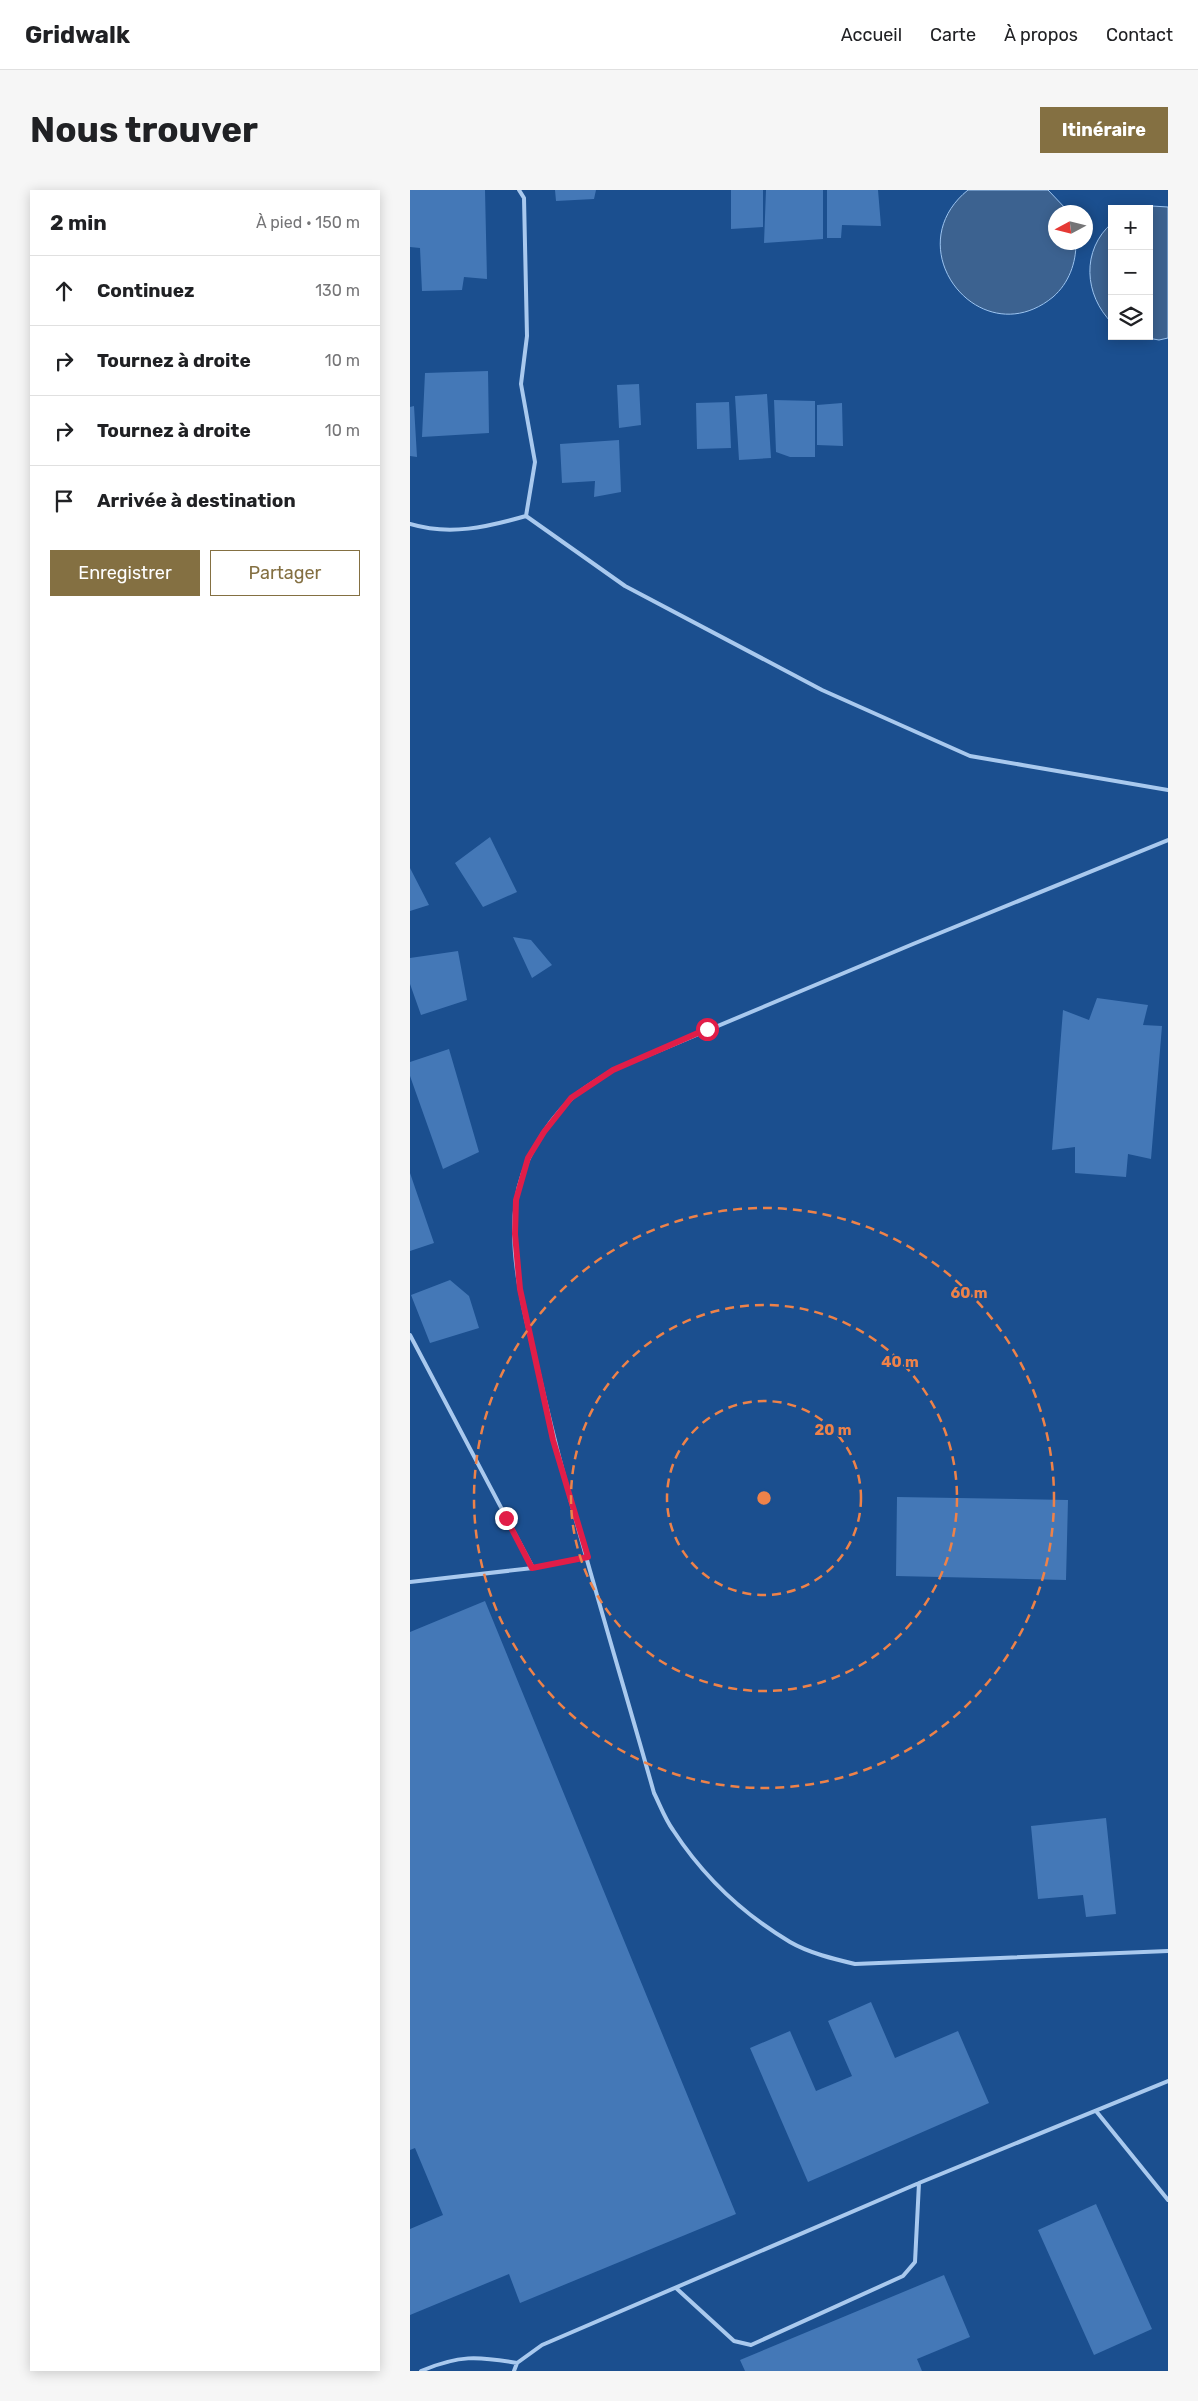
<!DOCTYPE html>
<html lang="fr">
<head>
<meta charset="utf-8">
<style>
  :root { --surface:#fff; --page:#f6f6f6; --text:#202124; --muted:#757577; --line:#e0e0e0; --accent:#847042 }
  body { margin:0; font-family:Rubik,sans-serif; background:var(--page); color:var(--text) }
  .controls { position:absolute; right:15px; top:15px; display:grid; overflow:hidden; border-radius:0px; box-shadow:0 2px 12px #0003 }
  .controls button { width:45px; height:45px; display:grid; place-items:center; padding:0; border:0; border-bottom:1px solid var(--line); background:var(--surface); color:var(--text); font:25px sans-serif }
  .compass { position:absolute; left:638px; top:15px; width:45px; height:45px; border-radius:50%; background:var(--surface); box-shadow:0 2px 12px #0003; rotate:263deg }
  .stop { position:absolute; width:15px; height:15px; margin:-11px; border:4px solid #e11d48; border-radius:50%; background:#fff }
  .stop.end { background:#e11d48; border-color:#fff; box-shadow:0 1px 5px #0008 }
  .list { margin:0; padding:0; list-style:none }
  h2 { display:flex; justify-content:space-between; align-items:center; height:65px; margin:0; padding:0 20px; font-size:21px }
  h2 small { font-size:16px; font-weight:400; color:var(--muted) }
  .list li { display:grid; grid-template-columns:32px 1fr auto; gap:15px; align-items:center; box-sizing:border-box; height:70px; padding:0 20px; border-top:1px solid var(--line) }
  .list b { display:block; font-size:19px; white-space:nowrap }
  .list em { font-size:16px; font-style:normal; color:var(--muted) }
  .actions { display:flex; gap:10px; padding:15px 20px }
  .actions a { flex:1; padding:11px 0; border:1px solid var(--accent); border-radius:0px; text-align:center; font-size:18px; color:var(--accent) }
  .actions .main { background:var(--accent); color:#fff }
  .icon { flex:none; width:28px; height:28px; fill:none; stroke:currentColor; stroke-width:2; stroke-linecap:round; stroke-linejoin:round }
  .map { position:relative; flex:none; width:758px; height:2181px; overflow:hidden; border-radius:0px }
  header { display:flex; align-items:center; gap:30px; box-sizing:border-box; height:70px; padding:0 25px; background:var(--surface); border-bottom:1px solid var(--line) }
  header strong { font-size:24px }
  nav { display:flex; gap:28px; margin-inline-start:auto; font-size:18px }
  .intro { display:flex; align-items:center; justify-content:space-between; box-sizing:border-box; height:120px; padding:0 30px }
  h1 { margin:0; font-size:35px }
  .button { padding:12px 22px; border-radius:0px; background:var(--accent); color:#fff; font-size:18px; font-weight:700 }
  main { display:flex; gap:30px; padding:0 30px }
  aside { flex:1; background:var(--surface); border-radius:0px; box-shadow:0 2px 12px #0003 }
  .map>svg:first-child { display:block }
</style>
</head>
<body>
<header>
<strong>Gridwalk</strong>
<nav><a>Accueil</a><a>Carte</a><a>À propos</a><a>Contact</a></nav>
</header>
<div class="intro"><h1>Nous trouver</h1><a class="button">Itinéraire</a></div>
<main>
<aside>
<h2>2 min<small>À pied · 150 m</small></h2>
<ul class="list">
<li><svg class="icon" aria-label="ahead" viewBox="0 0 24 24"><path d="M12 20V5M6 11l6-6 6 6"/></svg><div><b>Continuez</b></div><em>130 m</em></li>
<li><svg class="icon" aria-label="right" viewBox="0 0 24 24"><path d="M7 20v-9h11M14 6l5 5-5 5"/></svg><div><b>Tournez à droite</b></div><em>10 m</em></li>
<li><svg class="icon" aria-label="right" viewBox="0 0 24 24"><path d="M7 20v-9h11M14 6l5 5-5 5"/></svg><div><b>Tournez à droite</b></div><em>10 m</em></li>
<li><svg class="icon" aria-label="arrive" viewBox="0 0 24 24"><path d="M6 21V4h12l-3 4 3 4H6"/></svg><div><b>Arrivée à destination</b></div></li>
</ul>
<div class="actions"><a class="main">Enregistrer</a><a>Partager</a></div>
</aside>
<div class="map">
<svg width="758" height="2181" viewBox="0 0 758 2181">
  <rect width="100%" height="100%" fill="#1b4f8f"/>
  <path fill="#3c6290" stroke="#9cc4f0" d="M558 0H638L657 20 658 22H646V52L666 53C666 73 659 93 643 107 571 166 485 59 558 0Z
    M742 16 758 17V148L749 150 726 146H739V19H725Z
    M702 33V133C674 105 671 60 702 33Z"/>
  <path fill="#4478b7" d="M0 0H75L77 89 54 87 52 100 12 101 10 58 0 57Z
    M145 0H186L184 9 146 11Z
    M321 0H353V37L321 39Z
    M356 0H413V49L354 53Z
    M417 0H468L471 36 432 35 431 48H417Z
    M78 181 79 243 12 247 15 183Z
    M229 194 231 235 209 238 207 195Z
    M357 204 361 268 329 270 325 206Z
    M364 210 405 211V267H380L366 262Z
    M319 212 321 258 287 259 286 213Z
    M432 213 433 256 407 255V215Z
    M4 216 7 267 0 266V217Z
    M209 250 211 302 184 307 185 291 152 293 150 254Z
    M80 647 107 702 73 717 45 673Z
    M0 678 19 715 0 721Z
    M103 747 121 750 142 775 122 788Z
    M48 761 57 810 11 825 0 794V768Z
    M687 808 738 815 733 835 752 836 741 969 718 964 716 987 665 983V957L642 960 653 820 679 830Z
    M39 859 69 962 33 979 0 886V872Z
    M0 983 24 1053 0 1061Z
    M40 1090 59 1106 69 1138 20 1153 1 1105Z
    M487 1307 658 1310 656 1390 486 1386Z
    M75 1411 326 2024 110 2113 99 2084 0 2125V2039L33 2025 5 1958 0 1960V1442Z
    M696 1628 706 1724 676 1727 673 1705 628 1709 621 1636Z
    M461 1812 485 1868 548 1841 579 1913 398 1992 340 1858 380 1841 406 1901 442 1886 418 1831Z
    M686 2014 742 2139 684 2165 628 2040Z
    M534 2085 560 2147 507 2169 512 2181H335L330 2170Z"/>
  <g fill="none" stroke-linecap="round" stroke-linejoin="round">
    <path stroke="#a9c9ee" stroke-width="4" d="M116 326 215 396 412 500 560 566 758 600
      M0 334C40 346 77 337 116 326L125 272 111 194 117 146 114 8 109 0
      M758 650 503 754 203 880C189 889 172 898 161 909 134 935 111 974 106 1011 98 1068 116 1129 129 1184 161 1325 205 1464 244 1603 250 1615 255 1629 263 1640 293 1686 333 1724 380 1752 399 1763 424 1769 445 1774L758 1761
      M0 1145 123 1378
      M0 1392 123 1378 178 1367
      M686 1921 758 2010
      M266 2098 324 2151 341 2155 493 2086 505 2072 509 1993
      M11 2181C49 2165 67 2166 107 2173
      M104 2181 107 2173 132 2155 509 1993 758 1891"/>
  </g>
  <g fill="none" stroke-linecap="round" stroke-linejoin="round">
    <path stroke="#e11d48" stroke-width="6" d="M96 1328 122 1378 178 1367 143 1250 110 1099 105 1044 106 1010 118 968 134 942 161 908 203 880 297 839"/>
  </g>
  <g fill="none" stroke="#ee8249" stroke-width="2.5" stroke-dasharray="9 6">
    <circle cx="354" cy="1308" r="97"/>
    <circle cx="354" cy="1308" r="193"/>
    <circle cx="354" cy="1308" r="290"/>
  </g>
  <circle cx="354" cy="1308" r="8" fill="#ee8249" stroke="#1b4f8f" stroke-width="2.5"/>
  <g font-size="15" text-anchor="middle" font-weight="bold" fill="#ee8249" stroke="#1b4f8f" stroke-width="4" stroke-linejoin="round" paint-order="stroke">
    <text x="559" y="1108">60 m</text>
    <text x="490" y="1177">40 m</text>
    <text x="423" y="1245">20 m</text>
  </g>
</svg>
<div class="controls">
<button>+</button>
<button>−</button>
<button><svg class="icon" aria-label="layers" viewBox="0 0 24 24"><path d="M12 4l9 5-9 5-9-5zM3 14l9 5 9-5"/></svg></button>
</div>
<svg class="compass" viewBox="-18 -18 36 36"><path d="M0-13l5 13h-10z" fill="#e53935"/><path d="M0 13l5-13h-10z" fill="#757577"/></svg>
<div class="stop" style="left:297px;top:839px"></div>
<div class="stop end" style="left:96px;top:1328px"></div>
</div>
</main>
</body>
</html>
